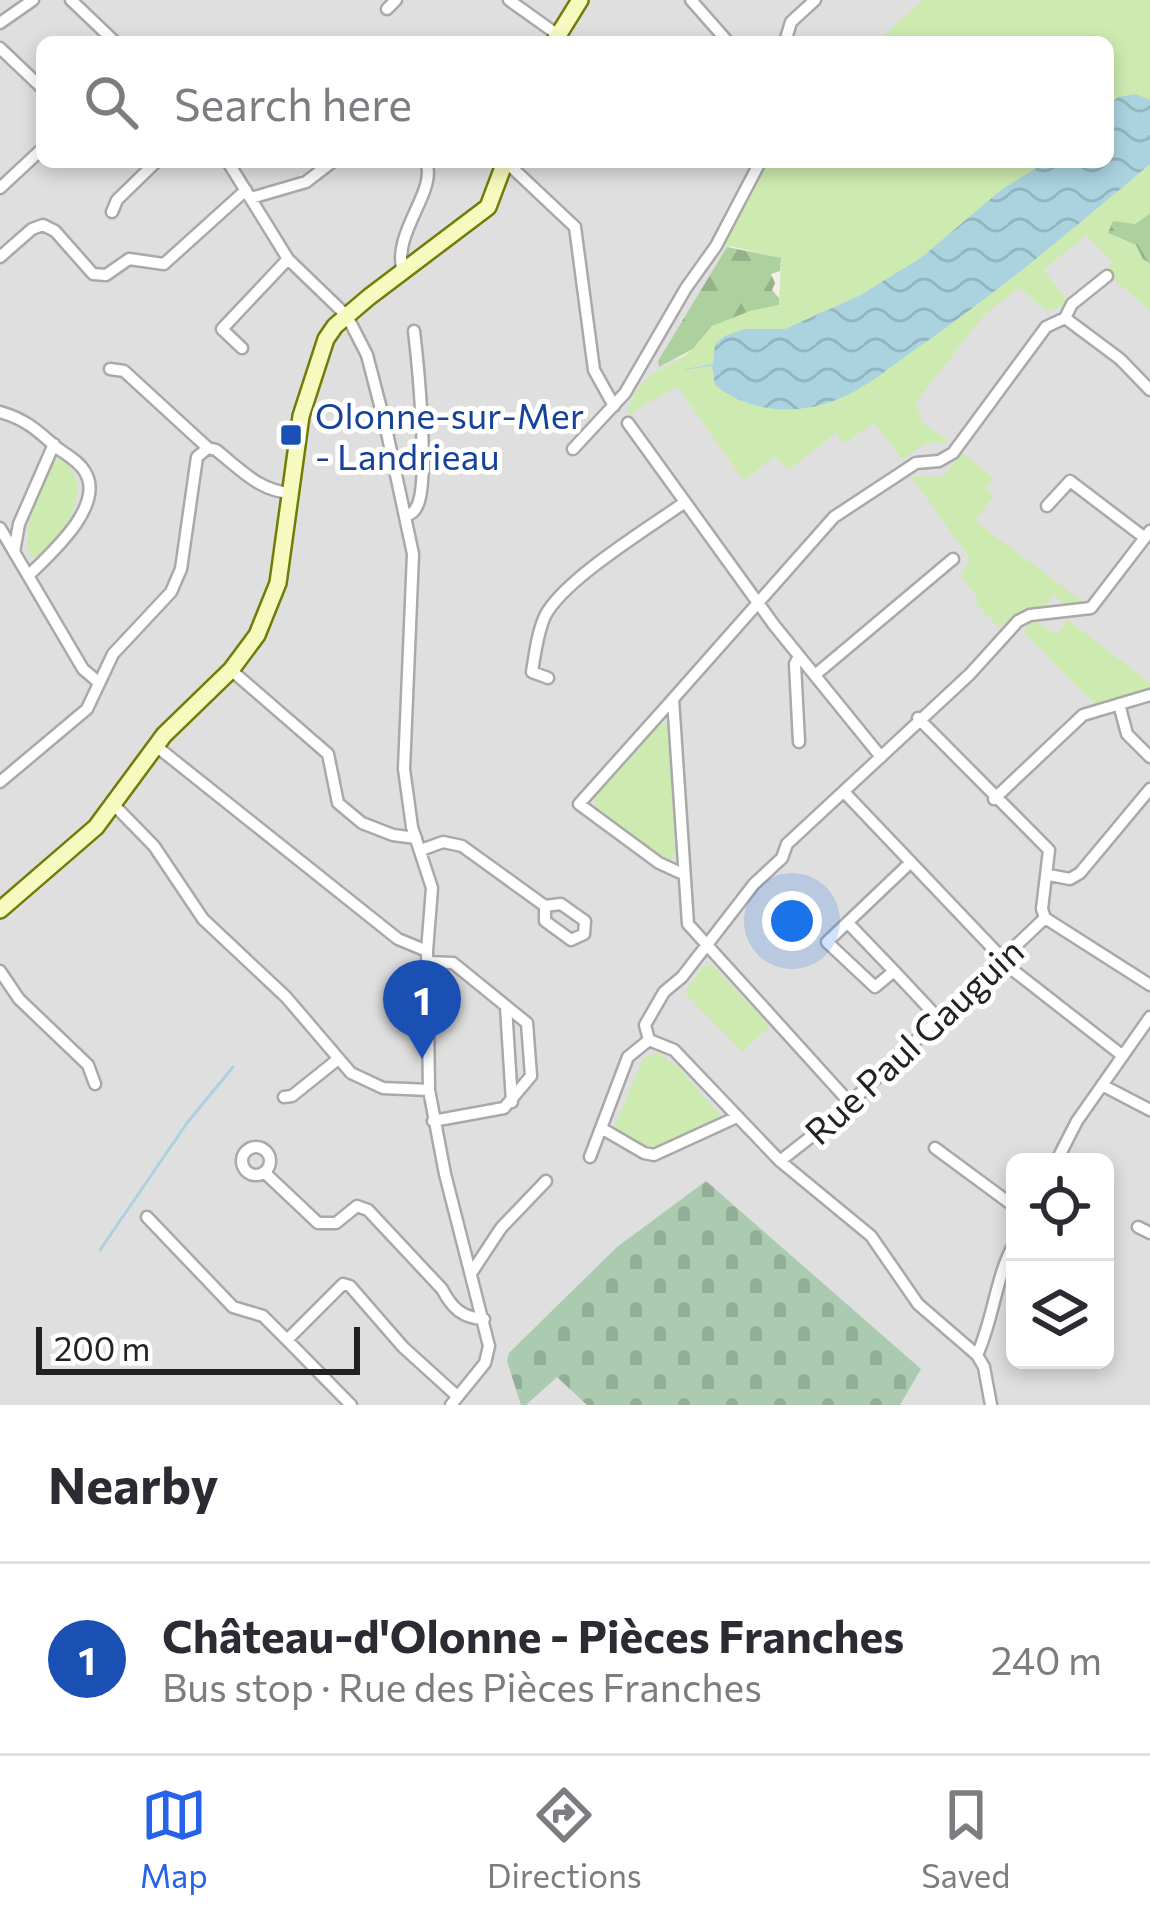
<!DOCTYPE html>
<html lang="en">
<head>
<meta charset="utf-8">
<style>
  :root { --surface:#fff; --page:#f7f7f7; --text:#2b2b33; --muted:#7c7c81; --line:#e1e1e2; --accent:#2563eb }
  body { margin:0; font-family:Commissioner,sans-serif; background:var(--page); color:var(--text) }
  .controls { position:absolute; right:36px; bottom:36px; display:grid; overflow:hidden; border-radius:18px; box-shadow:0 6px 18px #0003 }
  .controls button { width:108px; height:108px; display:grid; place-items:center; padding:0; border:0; border-bottom:3px solid var(--line); background:var(--surface); color:var(--text); font:60px sans-serif }
  .scale { position:absolute; left:36px; bottom:30px; width:324px; box-sizing:border-box; padding-left:12px; border:6px solid #222; border-top:0; font-size:33px; line-height:42px; white-space:nowrap; color:#222; -webkit-text-stroke:9px #fff; paint-order:stroke }
  .you { position:absolute; left:792px; top:921px; width:42px; height:42px; margin:-30px; border:9px solid #fff; border-radius:50%; background:#1a73e8; box-shadow:0 0 0 18px #1a73e833 }
  .badge { display:grid; place-items:center; width:78px; height:78px; border-radius:50%; background:var(--accent); color:#fff; font-size:39px; font-weight:700 }
  .pin { position:absolute; translate:-50% -99px; filter:drop-shadow(0 3px 6px #0008) }
  .pin::after { content:''; position:absolute; top:63px; width:42px; height:36px; background:inherit; clip-path:polygon(0 0,100% 0,50% 100%) }
  .list { margin:0; padding:0; list-style:none }
  h2 { display:flex; justify-content:space-between; align-items:center; height:156px; margin:0; padding:0 48px; font-size:51px }
  h2 small { font-size:39px; font-weight:400; color:var(--muted) }
  .list li { display:grid; grid-template-columns:78px 1fr auto; gap:36px; align-items:center; box-sizing:border-box; height:192px; padding:0 48px; border-top:3px solid var(--line) }
  .list b { display:block; font-size:45px; white-space:nowrap }
  .list p { margin:0; font-size:39px; white-space:nowrap; color:var(--muted) }
  .list em { font-size:39px; font-style:normal; color:var(--muted) }
  .icon { flex:none; width:66px; height:66px; fill:none; stroke:currentColor; stroke-width:2; stroke-linecap:round; stroke-linejoin:round }
  .map { position:relative; flex:none; width:1150px; height:1405px; overflow:hidden }
  .search { position:absolute; background:var(--surface); box-shadow:0 6px 18px #0003; left:36px; right:36px; top:36px; height:132px; display:flex; align-items:center; gap:30px; box-sizing:border-box; padding:0 42px; border-radius:18px; color:var(--muted); font-size:45px }
  .sheet { height:348px; background:var(--surface) }
  nav { display:flex; justify-content:space-around; align-items:center; box-sizing:border-box; height:168px; border-top:3px solid var(--line); background:var(--surface); font-size:33px; color:var(--muted) }
  nav a { display:grid; justify-items:center; gap:6px }
  nav .on { color:var(--accent) }
  .map>svg:first-child { display:block }
</style>
</head>
<body>
<div class="map">
<svg width="1150" height="1405" viewBox="0 0 1150 1405">
  <defs>
    <pattern id="forest-firs" width="22" height="20" patternUnits="userSpaceOnUse" patternTransform="scale(3)"><rect width="22" height="20" fill="#add19e"/><path d="M5 1l3.5 6h-7zM16 11l3.5 6h-7z" fill="#95b388"/></pattern>
    <pattern id="cemetery-stones" width="16" height="16" patternUnits="userSpaceOnUse" patternTransform="scale(3)"><rect width="16" height="16" fill="#aacbaf"/><path d="M2 7V4a2 2 0 0 1 4 0v3zM10 15v-3a2 2 0 0 1 4 0v3z" fill="#92ae96"/></pattern>
    <pattern id="water-waves" width="16" height="10" patternUnits="userSpaceOnUse" patternTransform="scale(3)"><rect width="16" height="10" fill="#aad3df"/><path d="M0 5q4-4 8 0t8 0" fill="none" stroke="#92b5bf"/></pattern>
  </defs>
  <rect width="100%" height="100%" fill="#f2efe9"/>
  <path fill="#e0dfdf" fill-rule="evenodd" d="M0 0H933L883 42H42V162H779L663 363 1089 233 1150 289V1405H0ZM1015 1162H1105V1360H1015Z"/>
  <path fill="#cdebb0" d="M923 0H1150V213L1116 237 1137 245 1143 259 1150 264V310L1116 282 1107 268 1113 263 1086 235 1044 270 1066 299 1061 307 1047 311 1019 288 985 314 916 402 922 422 949 441 946 443H925L903 460 874 423 844 444 836 433 788 470 775 456 744 481 677 386 629 415 627 412C644 364 666 374 695 347 702 341 706 330 714 325 732 313 758 309 779 305L781 259 723 244 767 162H1108V42H876Z
    M962 453 994 478 985 489 994 496 975 521 1082 601 1079 607 1070 608 1053 595 1043 610 1024 611 999 627 975 603 978 599 961 576 969 559 967 554 910 476 942 477Z
    M63 459C96 491 65 531 40 557H31C19 528 41 488 53 460Z
    M1034 619 1057 635 1068 620 1150 683V689L1095 704 1023 631Z
    M661 723 668 726 675 854 670 861 661 862 595 811 594 793Z
    M704 966H713L770 1026 742 1052 684 992Z
    M658 1052 679 1068 723 1118 656 1151 645 1150 614 1128 643 1058Z"/>
  <path fill="url(#forest-firs)" d="M1150 213V264L1143 259 1136 245 1108 233 1113 221 1135 224Z
    M727 247 781 258 780 271 771 274 775 283 772 290 779 298V305L750 311 712 326 693 349 659 367 658 361Z"/>
  <path fill="url(#cemetery-stones)" d="M706 1181 921 1369 900 1405H587L557 1377 526 1405H521L507 1361 509 1353 617 1247Z"/>
  <path fill="url(#water-waves)" d="M1136 94 1150 100V164C1073 229 996 294 913 351 889 368 863 390 836 400 796 416 748 412 715 385L712 366 681 370 713 364 715 344 725 336 745 329H785L859 296 922 257 1001 190 1046 162H1108V106L1118 97Z"/>
  <g fill="none" stroke-linecap="round" stroke-linejoin="round">
    <path stroke="#aad3df" stroke-width="3" d="M100 1250 187 1123 233 1067"/>
    <g stroke="#a9a9a9" stroke-width="15">
      <path id="street" d="M71 0 115 42
        M509 0 558 35
        M691 0 728 42
        M387 9 396 0
        M0 23 33 0
        M785 42 791 22 815 0
        M0 48 42 88
        M228 162 288 259 347 316 367 355 386 428 413 554 404 769 412 827 432 888 427 951 429 1090 445 1174 489 1346 485 1363 451 1405
        M506 162 575 227 594 370 614 406
        M0 188 42 149
        M251 198 306 182 332 162
        M112 212 117 200 156 162
        M0 257 32 229 43 225 55 231 93 274 106 275 129 259 164 264 246 190
        M403 272C391 233 438 191 426 162
        M1065 318 1120 359 1150 390
        M242 348 222 329 288 259
        M110 369 124 371 208 448 216 450C240 469 260 492 292 493
        M0 412C25 419 37 430 56 447 65 454 79 461 85 472 106 506 49 555 29 575
        M628 423 774 625 881 757
        M573 449 625 393 686 288 716 246 760 162
        M1047 506 1070 481 1145 538
        M405 517C413 512 414 513 418 504 429 477 418 364 414 331
        M0 528 83 669 97 681
        M14 552 19 524 54 444
        M799 656 795 664 799 742
        M231 670 328 754 338 803 362 823 393 835 416 838
        M815 675 953 559
        M548 678 532 672C535 654 537 634 545 616 564 579 649 528 685 502
        M673 699 579 804 659 863 683 874
        M1119 704 1127 734 1150 757
        M918 718 1049 850 1042 909 1045 918 1150 985
        M156 746 398 939 427 951
        M0 782 87 709 113 654 171 592 181 569 197 457 208 448
        M844 792 1002 958
        M994 799 1083 715 1150 695
        M114 805 154 846 203 919 286 997 351 1073 383 1088 429 1090
        M421 850 443 842 462 846 545 906 561 904 585 921 584 934 571 940 545 921V906
        M1049 875 1070 879 1080 873 1150 789
        M848 923 894 971 875 987 827 942 911 862
        M1000 960 1123 1056
        M427 962 453 963 527 1023 531 1076 504 1108 433 1121
        M0 971 19 999 88 1065 95 1084
        M894 971 938 1018
        M506 1007 512 1102
        M649 1040 674 1050 780 1161 871 1236 918 1304 977 1355
        M1102 1085 1150 1110
        M284 1097 292 1096 337 1060
        M850 1103 688 924 673 699 834 517 916 463 939 461 953 453 1046 327 1065 318 1072 304 1107 276
        M601 1128 644 1153 654 1155 737 1117
        M242 1161a14 14 0 1 1 28 0a14 14 0 1 1-28 0Z
        M935 1148 1015 1207
        M590 1157 628 1057 649 1040 645 1025 664 992 682 977 754 884 782 858 787 844 970 674 1018 621 1030 615 1091 608 1150 531
        M780 1161 831 1121 1045 918
        M1056 1162 1077 1121 1150 1017
        M264 1172 318 1223H336L357 1206 368 1210 442 1289C452 1308 462 1318 484 1319
        M147 1217 233 1307 263 1316 287 1340
        M1138 1227 1150 1233
        M472 1272 501 1228 546 1181
        M351 1405 287 1340 343 1284 350 1286 403 1347 457 1396
        M991 1405 984 1367 977 1355C994 1318 995 1278 1015 1242"/>
    </g>
    <g stroke="#707d05" stroke-width="20">
      <path id="secondary" d="M554 42 580 0
        M0 910 96 827 164 735 231 670 257 635 278 583 301 416 326 339 335 326 369 297 488 207 505 162"/>
    </g>
    <use href="#street" stroke="#fff" stroke-width="10"/>
    <use href="#secondary" stroke="#f7fabf" stroke-width="15"/>
  </g>
  <rect fill="#1a4fb4" stroke="#fff" stroke-width="4.5" x="279" y="423" width="24" height="24" rx="6"/>
  <g text-anchor="middle" dominant-baseline="central" stroke-width="10" stroke-linejoin="round" paint-order="stroke">
    <g font-size="36" fill="#164399" stroke="#fff" text-anchor="start">
      <text x="315" y="414">Olonne-sur-Mer<tspan x="315" dy="41">- Landrieau</tspan></text>
    </g>
    <g font-size="36" fill="#222" stroke="#fff">
      <text transform="translate(913 1040) rotate(-43)">Rue Paul Gauguin</text>
    </g>
  </g>
</svg>
<div class="controls">
<button><svg class="icon" aria-label="locate" viewBox="0 0 24 24"><circle cx="12" cy="12" r="6"/><path d="M12 2v4M12 18v4M2 12h4M18 12h4"/></svg></button>
<button><svg class="icon" aria-label="layers" viewBox="0 0 24 24"><path d="M12 4l9 5-9 5-9-5zM3 14l9 5 9-5"/></svg></button>
</div>
<div class="scale">200 m</div>
<div class="you"></div>
<div class="pin badge" style="left:422px;top:1059px;background:#1a4fb4">1</div>
<div class="search"><svg class="icon" aria-label="search" viewBox="0 0 24 24"><circle cx="10" cy="10" r="6"/><path d="M15 15l6 6"/></svg>Search here</div>
</div>
<section class="sheet">
<h2>Nearby<small></small></h2>
<ul class="list">
<li><span class="badge" style="background:#1a4fb4">1</span><div><b>Château-d'Olonne - Pièces Franches</b><p>Bus stop · Rue des Pièces Franches</p></div><em>240 m</em></li>
</ul>
</section>
<nav>
<a class="on"><svg class="icon" aria-label="map" viewBox="0 0 24 24"><path d="M3 6l6-2 6 2 6-2v14l-6 2-6-2-6 2zM9 4v14M15 6v14"/></svg>Map</a>
<a><svg class="icon" aria-label="directions" viewBox="0 0 24 24"><path d="M12 3l9 9-9 9-9-9zM9 14v-3h6M13 9l2 2-2 2"/></svg>Directions</a>
<a><svg class="icon" aria-label="saved" viewBox="0 0 24 24"><path d="M7 4h10v16l-5-4-5 4z"/></svg>Saved</a>
</nav>
</body>
</html>
